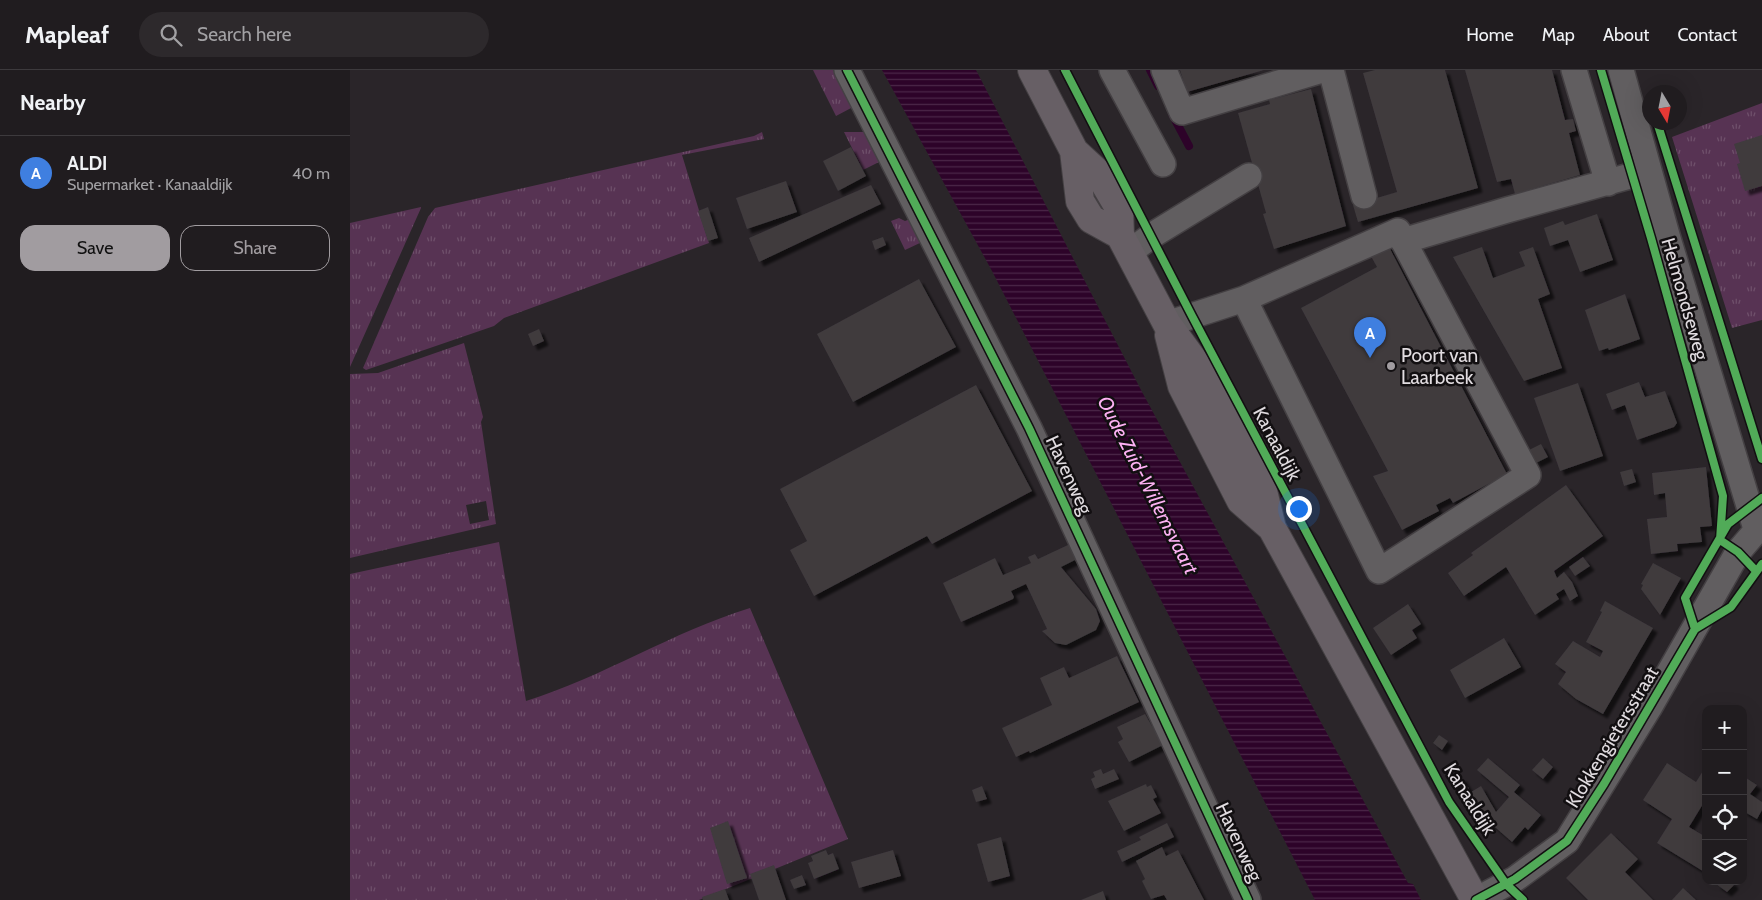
<!DOCTYPE html>
<html lang="en">
<head>
<meta charset="utf-8">
<style>
  :root { --surface:#201c1f; --page:#2d292c; --text:#f1f3f6; --muted:#a2a1a4; --line:#3d3a3d; --accent:#a19ca0 }
  body { margin:0; font-family:Cabin,sans-serif; background:var(--page); color:var(--text) }
  .controls { position:absolute; right:15px; bottom:15px; display:grid; overflow:hidden; border-radius:10px; box-shadow:0 5px 20px #0002 }
  .controls button { width:45px; height:45px; display:grid; place-items:center; padding:0; border:0; border-bottom:1px solid var(--line); background:var(--surface); color:var(--text); font:25px sans-serif }
  .compass { position:absolute; left:1292px; top:15px; width:45px; height:45px; border-radius:50%; background:var(--surface); box-shadow:0 5px 20px #0002; rotate:170deg }
  .you { position:absolute; left:948px; top:438px; width:18px; height:18px; margin:-12px; border:4px solid #fff; border-radius:50%; background:#1a73e8; box-shadow:0 0 0 8px #1a73e833 }
  .badge { display:grid; place-items:center; width:32px; height:32px; border-radius:50%; background:var(--accent); color:#fff; font-size:16px; font-weight:700 }
  .pin { position:absolute; translate:-50% -41px; filter:drop-shadow(0 1px 2px #0008) }
  .pin::after { content:''; position:absolute; top:26px; width:18px; height:15px; background:inherit; clip-path:polygon(0 0,100% 0,50% 100%) }
  .list { margin:0; padding:0; list-style:none }
  h2 { display:flex; justify-content:space-between; align-items:center; height:65px; margin:0; padding:0 20px; font-size:21px }
  h2 small { font-size:16px; font-weight:400; color:var(--muted) }
  .list li { display:grid; grid-template-columns:32px 1fr auto; gap:15px; align-items:center; box-sizing:border-box; height:75px; padding:0 20px; border-top:1px solid var(--line) }
  .list b { display:block; font-size:19px; white-space:nowrap }
  .list p { margin:0; font-size:16px; white-space:nowrap; color:var(--muted) }
  .list em { font-size:16px; font-style:normal; color:var(--muted) }
  .actions { display:flex; gap:10px; padding:15px 20px }
  .actions a { flex:1; padding:11px 0; border:1px solid var(--accent); border-radius:15px; text-align:center; font-size:18px; color:var(--accent) }
  .actions .main { background:var(--accent); color:#111 }
  .icon { flex:none; width:28px; height:28px; fill:none; stroke:currentColor; stroke-width:2; stroke-linecap:round; stroke-linejoin:round }
  .map { position:relative; flex:none; width:1412px; height:830px; overflow:hidden }
  header { display:flex; align-items:center; gap:30px; box-sizing:border-box; height:70px; padding:0 25px; background:var(--surface); border-bottom:1px solid var(--line) }
  header strong { font-size:24px }
  nav { display:flex; gap:28px; margin-inline-start:auto; font-size:18px }
  .search { width:350px; height:45px; background:var(--page); display:flex; align-items:center; gap:12px; box-sizing:border-box; padding:0 18px; border-radius:28px; color:var(--muted); font-size:19px }
  main { display:flex }
  aside { flex:1; background:var(--surface) }
  .map>svg:first-child { display:block }
</style>
</head>
<body>
<header>
<strong>Mapleaf</strong>
<div class="search"><svg class="icon" aria-label="search" viewBox="0 0 24 24"><circle cx="10" cy="10" r="6"/><path d="M15 15l6 6"/></svg>Search here</div>
<nav><a>Home</a><a>Map</a><a>About</a><a>Contact</a></nav>
</header>
<main>
<aside>
<h2>Nearby<small></small></h2>
<ul class="list">
<li><span class="badge" style="background:#3f7fe0">A</span><div><b>ALDI</b><p>Supermarket · Kanaaldijk</p></div><em>40 m</em></li>
</ul>
<div class="actions"><a class="main">Save</a><a>Share</a></div>
</aside>
<div class="map">
<svg width="1412" height="830" viewBox="0 0 1412 830">
  <defs>
    <pattern id="grass-tufts" width="24" height="20" patternUnits="userSpaceOnUse" patternTransform="scale(1.25)"><rect width="24" height="20" fill="#573353"/><path d="M3 7l-1-3M5 7V3M7 7l1-3M15 17l-1-3M17 17v-4M19 17l1-3" fill="none" stroke="#6f506b"/></pattern>
    <pattern id="water-rules" width="6" height="5" patternUnits="userSpaceOnUse" patternTransform="scale(1.25)"><rect width="6" height="5" fill="#2d0329"/><path d="M0 2.5h6" fill="none" stroke="#4b2748"/></pattern>
    <filter id="shadow"><feDropShadow dx="4.5" dy="4.5" stdDeviation="1" flood-color="#0009"/></filter>
  </defs>
  <rect width="100%" height="100%" fill="#2a2529"/>
  <path fill="url(#grass-tufts)" fill-rule="evenodd" d="M463 0H485L503 37 486 46Z
    M1412 33V250L1382 258 1322 67Z
    M412 62 414 69 332 85 359 173 154 248 144 256 16 300 13 298 78 147 85 138 404 66Z
    M494 62H515L531 91 513 100Z
    M71 137V138L0 297V153Z
    M549 148 555 151 560 149 572 172 555 180 541 151Z
    M114 273 133 347 131 352 146 454 0 488V304L28 303ZM136 431 139 450 120 454 116 435Z
    M149 472 176 631C253 607 322 562 400 538L498 769 349 830H0V504Z"/>
  <path fill="url(#water-rules)" d="M532 0H626L791 320 1058 813 1063 814 1071 830H965L642 201Z"/>
  <g fill="none" stroke-linecap="round" stroke-linejoin="round">
    <path stroke="#2d0329" stroke-width="8" d="M800 0 808 16
      M822 44 839 76"/>
  </g>
  <path fill="#3f3a3e" filter="url(#shadow)" d="M830 0H914L837 22Z
    M1025 0H1095L1128 118 1008 152 1003 135 1047 122 1013 3Z
    M1115 0H1202L1215 50 1223 49 1226 61 1219 63 1230 105 1165 124 1161 109 1147 112Z
    M961 19 996 156 924 179 913 144 916 143 888 43 920 34 919 30Z
    M1412 65V116L1395 121 1387 94 1390 93 1384 74Z
    M501 77 516 106 488 121 473 91Z
    M436 111 447 142 397 159 386 128Z
    M521 115 531 134 409 192 399 168Z
    M358 137 368 168 358 171 348 141Z
    M1247 144 1263 190 1230 202 1218 170 1200 176 1194 158 1213 151 1215 155Z
    M533 167 536 175 525 180 522 171Z
    M1036 171 1157 404 1103 433 1100 428 1086 435 1089 441 1052 460 1023 406 1038 401 951 238 1027 197 1018 181Z
    M1132 177 1143 208 1175 196 1169 182 1183 177 1200 224 1188 229 1212 298 1174 311 1103 187Z
    M569 209 606 277 503 332 467 264Z
    M1275 224 1290 269 1259 280 1258 278 1249 281 1235 240Z
    M189 259 194 271 183 276 178 264Z
    M1289 312 1295 327 1315 321 1327 353 1324 357 1287 370 1275 335 1262 340 1256 324Z
    M1228 313 1253 386 1210 401 1184 328Z
    M626 315 682 421 582 474 577 466 464 526 440 480 457 471 430 419Z
    M1191 374 1198 387 1186 393 1179 380Z
    M1356 397 1362 456 1350 457 1352 472 1327 474 1328 481 1301 484 1297 449 1317 447 1315 423 1304 425 1302 403Z
    M1282 399 1286 412 1274 416 1270 402Z
    M1216 415 1253 466 1204 501 1207 508 1214 502 1222 512 1228 526 1220 531 1214 519 1206 524 1209 529 1185 545 1156 497 1114 526 1098 503 1123 485 1121 483Z
    M720 474 727 489 711 497 746 539 750 551 746 560 716 575 705 573 692 561 697 559 676 514 661 521 664 527 663 529 611 552 593 513 645 488 653 505 681 493 678 487 685 484 688 489Z
    M1233 487 1240 496 1225 506 1219 497Z
    M1303 493 1331 508 1310 545 1291 519 1293 515 1291 514Z
    M1255 531 1303 558 1253 644 1226 629 1208 614 1216 602 1205 594 1223 571 1250 587 1253 581 1236 572 1252 542 1250 541Z
    M1058 534 1071 554 1062 560 1067 568 1041 585 1023 558Z
    M1154 568 1171 597 1115 628 1100 600Z
    M767 586 789 632 680 683 679 681 666 687 652 658 702 635 690 608 714 597 719 608Z
    M795 644 813 675 779 692 768 672 773 669 767 657Z
    M1089 665 1098 671 1092 680 1083 673Z
    M1138 688 1170 715 1164 722 1191 745 1178 760 1175 757 1162 772 1138 751 1132 755 1106 711 1112 707 1121 722 1131 716 1146 742 1159 727 1127 700Z
    M1193 688 1203 697 1193 709 1182 700Z
    M1317 693 1346 712 1356 696V729L1339 757 1356 767V803L1307 773 1322 749 1293 730Z
    M751 699 753 704 764 699 769 709 745 719 741 709 745 707 743 702Z
    M1393 706 1407 715 1400 724 1412 732V740L1407 749 1393 741Z
    M796 714 797 717 801 715 807 727 803 729 811 743 774 761 758 731Z
    M632 716 637 729 626 732 622 720Z
    M378 751 397 808 377 814 360 758Z
    M817 753 824 767 772 792 767 781 791 770 789 767Z
    M1261 763 1288 789 1275 802 1303 830H1238L1216 808Z
    M651 767 660 806 638 812 627 774Z
    M812 777 816 786 828 780 854 830H817L814 825 801 829 792 811 795 809 786 791Z
    M476 780 478 785 483 783 489 799 464 809 458 793 463 791 461 786Z
    M543 780 551 806 509 818 501 792Z
    M424 795 436 830H409L400 804Z
    M452 805 456 815 444 819 440 810Z
    M1368 811H1382L1384 815 1377 822 1366 814Z
    M1333 818 1346 830H1322Z
    M375 819 379 830H353L352 827Z
    M753 821 756 830H731Z"/>
  <g fill="none" stroke-linecap="round" stroke-linejoin="round">
    <g stroke="#444043" stroke-width="28">
      <path id="minor" d="M497 0 679 358 898 830
        M762 0 813 94
        M814 0 832 42 972 0
        M981 0 1014 126
        M1224 0 1258 113
        M1271 0 1317 165 1406 459
        M1053 171 1157 140 1298 101
        M779 183 801 166 899 106
        M817 254 894 229 1048 161 1178 405 1029 501 894 229
        M1126 830 1165 809 1217 771 1299 638 1388 482 1412 454"/>
    </g>
    <g stroke="#444043" stroke-width="30">
      <path id="major" d="M682 0 724 81 749 104 769 138 770 165 817 254 852 302 913 421 922 458 1125 830
        M724 81 730 131 741 149 770 165
        M819 265 832 316 891 431 922 458"/>
    </g>
    <use href="#minor" stroke="#615e60" stroke-width="25"/>
    <use href="#major" stroke="#675f65" stroke-width="28"/>
    <g stroke="#120f11" stroke-width="11">
      <path id="cycleway" d="M497 0 679 358 898 830
        M715 0 842 246 1099 732 1156 814 1173 830
        M1251 0 1301 168 1373 426 1370 470 1388 482 1406 501
        M1307 52 1412 389
        M1345 559 1335 528 1378 454 1412 428
        M1126 830 1165 809 1217 771 1254 714 1345 559 1381 537 1412 494"/>
    </g>
    <use href="#cycleway" stroke="#51ab58" stroke-width="8"/>
  </g>
  <circle fill="#a19ca0" stroke="#120f11" stroke-width="2" cx="1041" cy="296" r="5"/>
  <g text-anchor="middle" dominant-baseline="central" stroke-width="5" stroke-linejoin="round" paint-order="stroke">
    <g font-size="19" fill="#e1dce0" stroke="#120f11">
      <text transform="translate(1335 229) rotate(74)">Helmondseweg</text>
      <text transform="translate(927 374) rotate(62)">Kanaaldijk</text>
      <text transform="translate(719 405) rotate(65)">Havenweg</text>
      <text transform="translate(1262 667) rotate(-59)">Klokkengietersstraat</text>
      <text transform="translate(1120 729) rotate(58)">Kanaaldijk</text>
      <text transform="translate(889 772) rotate(65)">Havenweg</text>
    </g>
    <g font-size="19" fill="#e1dce0" stroke="#120f11" text-anchor="start">
      <text x="1051" y="285">Poort van<tspan x="1051" dy="22">Laarbeek</tspan></text>
    </g>
    <g font-size="20" font-style="italic" fill="#fdb1f3" stroke="#120f11">
      <text transform="translate(798 415) rotate(63)">Oude Zuid-Willemsvaart</text>
    </g>
  </g>
</svg>
<div class="controls">
<button>+</button>
<button>−</button>
<button><svg class="icon" aria-label="locate" viewBox="0 0 24 24"><circle cx="12" cy="12" r="6"/><path d="M12 2v4M12 18v4M2 12h4M18 12h4"/></svg></button>
<button><svg class="icon" aria-label="layers" viewBox="0 0 24 24"><path d="M12 4l9 5-9 5-9-5zM3 14l9 5 9-5"/></svg></button>
</div>
<svg class="compass" viewBox="-18 -18 36 36"><path d="M0-13l5 13h-10z" fill="#e53935"/><path d="M0 13l5-13h-10z" fill="#a2a1a4"/></svg>
<div class="you"></div>
<div class="pin badge" style="left:1020px;top:288px;background:#3f7fe0">A</div>
</div>
</main>
</body>
</html>
